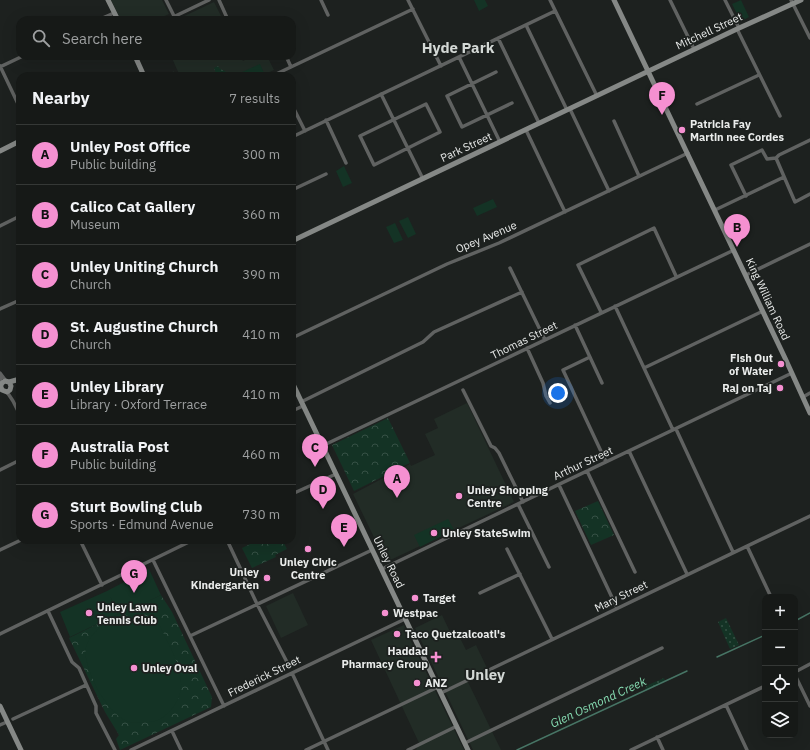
<!DOCTYPE html>
<html lang="en">
<head>
<meta charset="utf-8">
<style>
  :root { --surface:#161917; --page:#1f2220; --text:#f1f3f6; --muted:#9ea0a1; --line:#353836; --accent:#f590d1 }
  body { margin:0; font-family:"IBM Plex Sans",sans-serif; background:var(--page); color:var(--text) }
  .controls { position:absolute; right:12px; bottom:12px; display:grid; overflow:hidden; border-radius:8px; box-shadow:0 4px 16px #0002 }
  .controls button { width:36px; height:36px; display:grid; place-items:center; padding:0; border:0; border-bottom:1px solid var(--line); background:var(--surface); color:var(--text); font:20px sans-serif }
  .you { position:absolute; left:558px; top:393px; width:14px; height:14px; margin:-10px; border:3px solid #fff; border-radius:50%; background:#1a73e8; box-shadow:0 0 0 6px #1a73e833 }
  .badge { display:grid; place-items:center; width:26px; height:26px; border-radius:50%; background:var(--accent); color:#111; font-size:13px; font-weight:700 }
  .pin { position:absolute; translate:-50% -33px; filter:drop-shadow(0 1px 2px #0008) }
  .pin::after { content:''; position:absolute; top:21px; width:14px; height:12px; background:inherit; clip-path:polygon(0 0,100% 0,50% 100%) }
  .list { margin:0; padding:0; list-style:none }
  h2 { display:flex; justify-content:space-between; align-items:center; height:52px; margin:0; padding:0 16px; font-size:17px }
  h2 small { font-size:13px; font-weight:400; color:var(--muted) }
  .list li { display:grid; grid-template-columns:26px 1fr auto; gap:12px; align-items:center; box-sizing:border-box; height:60px; padding:0 16px; border-top:1px solid var(--line) }
  .list b { display:block; font-size:15px; white-space:nowrap }
  .list p { margin:0; font-size:13px; white-space:nowrap; color:var(--muted) }
  .list em { font-size:13px; font-style:normal; color:var(--muted) }
  .icon { flex:none; width:22px; height:22px; fill:none; stroke:currentColor; stroke-width:2; stroke-linecap:round; stroke-linejoin:round }
  .map { position:relative; flex:none; width:810px; height:750px; overflow:hidden }
  .search { position:absolute; background:var(--surface); box-shadow:0 4px 16px #0002; left:16px; top:16px; width:280px; height:44px; display:flex; align-items:center; gap:10px; box-sizing:border-box; padding:0 14px; border-radius:12px; color:var(--muted); font-size:15px }
  .panel { position:absolute; background:var(--surface); box-shadow:0 4px 16px #0002; left:16px; top:72px; width:280px; height:472px; border-radius:12px }
  .map>svg:first-child { display:block }
</style>
</head>
<body>
<div class="map">
<svg width="810" height="750" viewBox="0 0 810 750">
  <defs>
    <pattern id="grass-dots" width="8" height="8" patternUnits="userSpaceOnUse"><rect width="8" height="8" fill="#143325"/><path d="M2 2h.1M6 6h.1" fill="none" stroke="#365145" stroke-width="1.8" stroke-linecap="round"/></pattern>
    <pattern id="park-crowns" width="20" height="18" patternUnits="userSpaceOnUse"><rect width="20" height="18" fill="#143325"/><path d="M2 6a3 3 0 1 1 6 0M12 15a3 3 0 1 1 6 0" fill="none" stroke="#365145"/></pattern>
  </defs>
  <rect width="100%" height="100%" fill="#1d211f"/>
  <path fill="#222c26" d="M111 0H162L169 14 156 20H121Z
    M214 2 223 20H176Z
    M171 56H240L243 61 253 56H267L274 70 261 76H164L174 71 176 76 179 74Z
    M467 403 514 502 386 562 353 494 410 464 411 466 435 455 425 434 438 428 434 419Z
    M293 593 308 625 281 638 266 606Z
    M442 615 451 634 457 632 466 650 476 645 487 668 466 678 501 750H473L415 628Z
    M404 625 408 635 464 750H416L419 743 371 640Z"/>
  <path fill="url(#grass-dots)" d="M218 66 220 69 225 71 228 76H217L214 68Z
    M726 618 739 645 730 649 718 622Z
    M664 678 665 681 645 691 646 686Z"/>
  <path fill="url(#park-crowns)" d="M388 418 410 463 395 470 393 468 385 472 386 475 354 491 332 445Z
    M598 501 614 535 591 545 575 511Z
    M258 540H291L284 543 287 549 275 555 276 557 252 568 242 548Z
    M161 595 172 612 212 697 211 707 120 750 116 739 119 735 105 712 69 638 118 614Z"/>
  <path fill="#143325" d="M474 0H485L488 6 479 11Z
    M741 0 749 17 742 21 740 20 732 4Z
    M260 64 264 73 259 76H242L240 73Z
    M344 166 352 183 343 187 336 171Z
    M493 199 497 207 477 216 473 208Z
    M408 217 416 234 408 238 399 221Z
    M395 223 403 240 394 243 386 227Z
    M448 519 454 530 420 547 414 535Z
    M149 569 161 595 119 615 110 596 118 614 70 637 60 612 107 591Z
    M134 615C144 616 152 617 160 626 172 652 194 684 171 710 161 721 153 723 139 722 135 722 130 723 127 721 116 717 109 706 103 698 95 686 83 661 86 647 88 640 93 634 98 629 103 623 111 618 118 616 123 615 129 616 134 615Z"/>
  <g fill="none" stroke-linecap="round" stroke-linejoin="round">
    <path stroke="#477565" stroke-width="1.5" d="M795 621 810 613
      M717 657 765 635
      M517 750 687 671"/>
    <path stroke="#606261" stroke-width="3.5" d="M166 0 174 16
      M219 0 228 20
      M321 0 328 15
      M408 0 441 66
      M550 0 597 96
      M670 0 694 49
      M725 0 739 28
      M791 0 810 38
      M98 20 114 13
      M167 20 209 0
      M526 25 567 110
      M737 29 780 116
      M498 38 539 123
      M286 56 291 67
      M459 57 500 142
      M0 66 20 108
      M0 67 23 56
      M496 72 447 96 462 127 512 103
      M272 76 413 9
      M381 94 423 179
      M426 104 440 132 374 165 360 136Z
      M697 104 759 75
      M292 105 305 131
      M570 109 609 191
      M326 120 346 163
      M614 121 639 176
      M526 130 565 212
      M292 137 555 11
      M810 140 779 155 776 158 795 202 810 194
      M292 190 326 174
      M746 196 731 165 762 150 767 159 776 158
      M715 210 784 177
      M0 226 20 216
      M510 268 545 340
      M746 275 810 244
      M615 306 673 430
      M0 309 20 300
      M601 312 578 265 654 228 676 276
      M575 325 602 383
      M292 338 447 264 499 243 688 153
      M527 348 543 383 546 396 550 403
      M590 357 563 370 606 462
      M644 368 763 311
      M0 373 6 381
      M0 378 2 384
      M463 390 491 446 495 448 499 453 523 502
      M7 392 13 401 20 415
      M803 397 810 393
      M301 402 423 342 434 332 522 292
      M292 411 303 406
      M676 429 733 552
      M322 446 734 250
      M629 451 687 574
      M0 470 20 460
      M587 471 635 572
      M559 485 617 608
      M292 494 336 474
      M518 504 549 567
      M80 540 102 585
      M227 540 257 604 289 666
      M747 546 771 597
      M507 549 552 639
      M0 550 21 540
      M153 560 224 706
      M382 569 792 373
      M480 593 520 574
      M48 611 72 662 79 668 96 706V713L115 750
      M0 634 193 540
      M190 636 372 550
      M795 672 810 664
      M292 673 328 750
      M795 675 810 706
      M441 693 810 516
      M726 705 747 750
      M13 719 86 685
      M0 725 7 722
      M172 731 181 750
      M657 737 663 750
      M465 743 662 648
      M131 750 405 619
      M306 750 438 687
      M408 750 457 726
      M631 750 765 686"/>
    <path stroke="#858886" stroke-width="5" d="M108 0 118 20
      M614 0 785 358 810 413
      M135 56 144 76
      M0 151 20 141
      M292 241 737 29 801 0
      M9 382 20 379
      M292 382 468 750
      M0 387 2 383 5 381 9 382 11 386 10 390 7 392 2 390 1 387
      M0 706 21 750"/>
  </g>
  <g fill="#f590d1" stroke="#1d211f" stroke-width="1.5">
    <circle cx="682" cy="130" r="4"/>
    <circle cx="781" cy="364" r="4"/>
    <circle cx="780" cy="388" r="4"/>
    <circle cx="459" cy="496" r="4"/>
    <circle cx="434" cy="533" r="4"/>
    <circle cx="308" cy="549" r="4"/>
    <circle cx="267" cy="578" r="4"/>
    <circle cx="415" cy="598" r="4"/>
    <circle cx="89" cy="613" r="4"/>
    <circle cx="385" cy="613" r="4"/>
    <circle cx="397" cy="634" r="4"/>
    <path d="M434 651h4v4h4v4h-4v4h-4v-4h-4v-4h4z"/>
    <circle cx="134" cy="668" r="4"/>
    <circle cx="417" cy="683" r="4"/>
  </g>
  <g text-anchor="middle" dominant-baseline="central" stroke-width="3.5" stroke-linejoin="round" paint-order="stroke">
    <g font-size="11" fill="#eaeceb" stroke="#1d211f">
      <text transform="translate(709 31) rotate(-25)">Mitchell Street</text>
      <text transform="translate(466 147) rotate(-25)">Park Street</text>
      <text transform="translate(486 237) rotate(-23)">Opey Avenue</text>
      <text transform="translate(768 299) rotate(65)">King William Road</text>
      <text transform="translate(524 340) rotate(-26)">Thomas Street</text>
      <text transform="translate(583 463) rotate(-25)">Arthur Street</text>
      <text transform="translate(389 562) rotate(64)">Unley Road</text>
      <text transform="translate(621 596) rotate(-26)">Mary Street</text>
      <text transform="translate(264 676) rotate(-26)">Frederick Street</text>
    </g>
    <g font-size="11" font-weight="bold" fill="#eaeceb" stroke="#1d211f" text-anchor="start">
      <text x="690" y="124">Patricia Fay<tspan x="690" dy="13">Martin nee Cordes</tspan></text>
      <text x="773" y="358" text-anchor="end">Fish Out<tspan x="773" dy="13">of Water</tspan></text>
      <text x="772" y="388" text-anchor="end">Raj on Taj</text>
      <text x="467" y="490">Unley Shopping<tspan x="467" dy="13">Centre</tspan></text>
      <text x="442" y="533">Unley StateSwim</text>
      <text x="308" y="562" text-anchor="middle">Unley Civic<tspan x="308" dy="13">Centre</tspan></text>
      <text x="259" y="572" text-anchor="end">Unley<tspan x="259" dy="13">Kindergarten</tspan></text>
      <text x="423" y="598">Target</text>
      <text x="97" y="607">Unley Lawn<tspan x="97" dy="13">Tennis Club</tspan></text>
      <text x="393" y="613">Westpac</text>
      <text x="405" y="634">Taco Quetzalcoatl's</text>
      <text x="428" y="651" text-anchor="end">Haddad<tspan x="428" dy="13">Pharmacy Group</tspan></text>
      <text x="142" y="668">Unley Oval</text>
      <text x="425" y="683">ANZ</text>
    </g>
    <g font-size="12" font-style="italic" fill="#86dcb2" stroke="#1d211f">
      <text transform="translate(598 702) rotate(-25)">Glen Osmond Creek</text>
    </g>
    <g font-size="15" font-weight="bold" fill="#d3d8d5" stroke="#1d211f">
      <text x="458" y="47">Hyde Park</text>
      <text x="485" y="674">Unley</text>
    </g>
  </g>
</svg>
<div class="controls">
<button>+</button>
<button>−</button>
<button><svg class="icon" aria-label="locate" viewBox="0 0 24 24"><circle cx="12" cy="12" r="6"/><path d="M12 2v4M12 18v4M2 12h4M18 12h4"/></svg></button>
<button><svg class="icon" aria-label="layers" viewBox="0 0 24 24"><path d="M12 4l9 5-9 5-9-5zM3 14l9 5 9-5"/></svg></button>
</div>
<div class="you"></div>
<div class="pin badge" style="left:397px;top:498px">A</div>
<div class="pin badge" style="left:737px;top:247px">B</div>
<div class="pin badge" style="left:315px;top:467px">C</div>
<div class="pin badge" style="left:323px;top:509px">D</div>
<div class="pin badge" style="left:344px;top:547px">E</div>
<div class="pin badge" style="left:662px;top:115px">F</div>
<div class="pin badge" style="left:134px;top:593px">G</div>
<div class="search"><svg class="icon" aria-label="search" viewBox="0 0 24 24"><circle cx="10" cy="10" r="6"/><path d="M15 15l6 6"/></svg>Search here</div>
<section class="panel">
<h2>Nearby<small>7 results</small></h2>
<ul class="list">
<li><span class="badge">A</span><div><b>Unley Post Office</b><p>Public building</p></div><em>300 m</em></li>
<li><span class="badge">B</span><div><b>Calico Cat Gallery</b><p>Museum</p></div><em>360 m</em></li>
<li><span class="badge">C</span><div><b>Unley Uniting Church</b><p>Church</p></div><em>390 m</em></li>
<li><span class="badge">D</span><div><b>St. Augustine Church</b><p>Church</p></div><em>410 m</em></li>
<li><span class="badge">E</span><div><b>Unley Library</b><p>Library · Oxford Terrace</p></div><em>410 m</em></li>
<li><span class="badge">F</span><div><b>Australia Post</b><p>Public building</p></div><em>460 m</em></li>
<li><span class="badge">G</span><div><b>Sturt Bowling Club</b><p>Sports · Edmund Avenue</p></div><em>730 m</em></li>
</ul>
</section>
</div>
</body>
</html>
